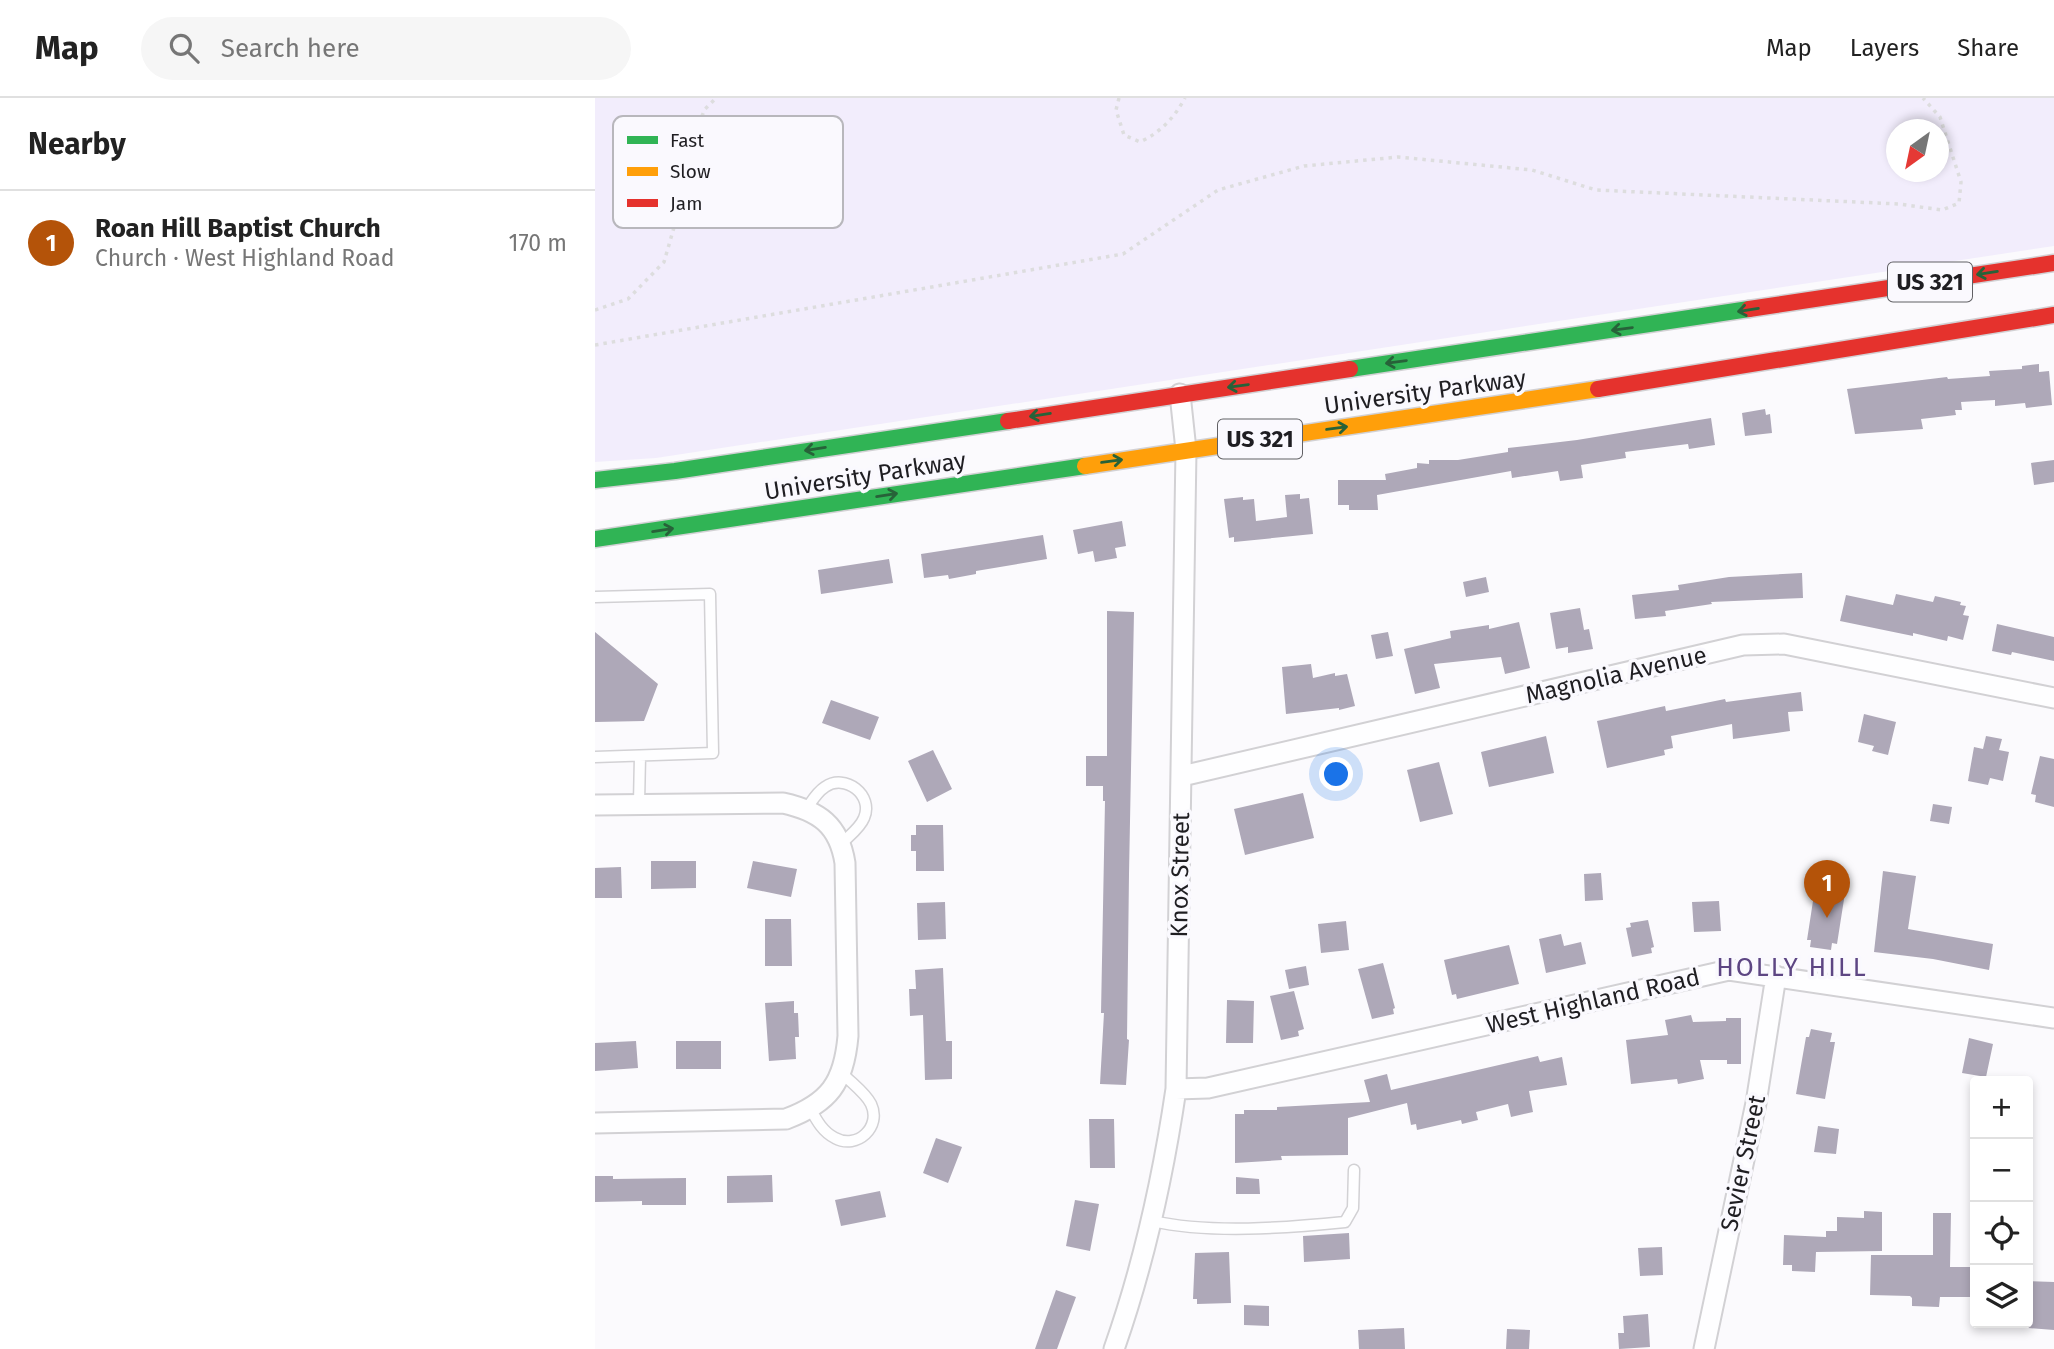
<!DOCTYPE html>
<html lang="en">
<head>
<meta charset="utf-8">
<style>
  :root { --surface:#fff; --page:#f6f6f6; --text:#222; --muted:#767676; --line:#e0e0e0; --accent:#b45309 }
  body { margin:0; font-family:"Fira Sans",sans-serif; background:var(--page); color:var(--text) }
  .controls { position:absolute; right:21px; bottom:21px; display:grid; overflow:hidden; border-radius:7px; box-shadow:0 4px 10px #0003 }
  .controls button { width:63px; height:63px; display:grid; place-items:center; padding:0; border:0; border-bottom:2px solid var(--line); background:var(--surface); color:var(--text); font:35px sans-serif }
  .compass { position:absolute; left:1291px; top:21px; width:63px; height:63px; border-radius:50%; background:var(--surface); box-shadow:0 4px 10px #0003; rotate:213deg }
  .you { position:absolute; left:742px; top:677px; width:24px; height:24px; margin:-18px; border:5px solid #fff; border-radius:50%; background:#1a73e8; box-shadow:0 0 0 10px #1a73e833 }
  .badge { display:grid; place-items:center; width:46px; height:46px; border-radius:50%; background:var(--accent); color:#fff; font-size:23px; font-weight:700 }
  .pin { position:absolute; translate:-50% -58px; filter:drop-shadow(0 2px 4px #0008) }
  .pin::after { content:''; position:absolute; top:37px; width:24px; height:21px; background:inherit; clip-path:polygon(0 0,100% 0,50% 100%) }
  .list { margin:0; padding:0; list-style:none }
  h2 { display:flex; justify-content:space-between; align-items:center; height:91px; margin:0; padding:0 28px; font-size:30px }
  h2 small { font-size:23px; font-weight:400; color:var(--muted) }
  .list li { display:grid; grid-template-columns:46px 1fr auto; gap:21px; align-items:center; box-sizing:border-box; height:105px; padding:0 28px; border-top:2px solid var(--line) }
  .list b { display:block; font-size:26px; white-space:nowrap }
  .list p { margin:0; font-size:23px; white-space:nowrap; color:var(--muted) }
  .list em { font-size:23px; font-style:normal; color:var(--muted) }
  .icon { flex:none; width:38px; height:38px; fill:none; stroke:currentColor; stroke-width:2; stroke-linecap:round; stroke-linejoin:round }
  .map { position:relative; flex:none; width:1459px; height:1251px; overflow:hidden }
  header { display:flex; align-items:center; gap:42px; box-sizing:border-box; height:98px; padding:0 35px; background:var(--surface); border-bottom:2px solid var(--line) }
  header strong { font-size:33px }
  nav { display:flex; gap:38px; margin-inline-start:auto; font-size:24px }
  .search { width:490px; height:63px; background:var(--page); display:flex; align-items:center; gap:18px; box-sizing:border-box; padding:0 24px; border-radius:38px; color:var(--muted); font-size:26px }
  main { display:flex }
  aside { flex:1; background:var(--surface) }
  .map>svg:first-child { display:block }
</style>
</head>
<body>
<header>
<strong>Map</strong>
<div class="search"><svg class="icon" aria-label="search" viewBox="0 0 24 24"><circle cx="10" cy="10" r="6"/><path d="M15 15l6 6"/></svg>Search here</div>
<nav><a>Map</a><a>Layers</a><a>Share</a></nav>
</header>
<main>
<aside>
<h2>Nearby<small></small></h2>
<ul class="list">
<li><span class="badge">1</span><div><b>Roan Hill Baptist Church</b><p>Church · West Highland Road</p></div><em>170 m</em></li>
</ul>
</aside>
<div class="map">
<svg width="1459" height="1251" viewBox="0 0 1459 1251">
  <rect width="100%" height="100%" fill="#fbfafd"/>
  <path fill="#f2edfc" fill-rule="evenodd" d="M0 0H1459V148L61 360 0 364ZM1302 32H1344V74H1302Z"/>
  <path fill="#aea8b8" d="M1444 266V274L1454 273 1457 307 1431 310 1430 305 1400 308V302L1366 304 1367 312H1360L1361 317 1326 321 1328 331 1260 336 1252 291 1352 279 1353 281 1395 278 1394 273 1427 271V268Z
    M1170 311 1171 317 1175 316 1177 335 1150 338 1147 315Z
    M1116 320 1120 347 1094 351 1093 346 1030 354 1031 360 986 367 988 380 965 383 963 373 917 380 916 373 782 397 783 412H754V407H743V382H791L790 376 822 370V365L834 366V362H863L913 354V350L982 342Z
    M1459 362V384L1439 387 1436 365Z
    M705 396V401L714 400 718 436 639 444V439L634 440 629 401 648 399V402L659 401 661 423 692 419 690 397Z
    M527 423 531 448 520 450 522 460 500 464 498 453 483 456 478 432Z
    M448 437 452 461 381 473V476L354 481 353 477 329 480 326 456Z
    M294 461 298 485 226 496 223 472Z
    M1207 475 1208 500 1116 504 1117 506 1070 513 1071 518 1040 521 1037 497 1084 492 1083 487 1134 479Z
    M891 479 894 494 871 499 868 484Z
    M1301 496 1338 504 1340 498 1366 504 1365 507 1371 508 1368 517 1374 518 1368 542 1353 538 1352 543 1318 535V538L1245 523 1251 497 1298 507Z
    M985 510 989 532 994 531 998 551 973 555V549L961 551 955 515Z
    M512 513 539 514 534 776 532 941 534 942 531 987 505 986 509 915H506L510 703H508V688H491V658H512Z
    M924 524 935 570 910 576 906 559 839 566 845 590 820 596 809 551 856 540 855 533 894 527V531Z
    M1402 526 1459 539V563L1417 554 1416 557 1397 553Z
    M0 534 63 586 49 623 0 624Z
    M793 534 798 558 781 561 776 537Z
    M716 566 718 580 740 575V578L752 576 760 608 744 612V610L691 616 687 569Z
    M1206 594 1208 613 1193 614 1195 633 1138 641 1137 626 1076 638 1078 650 1069 652 1070 657 1012 670 1002 623 1070 608 1071 613 1130 601 1131 604Z
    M236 602 284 619 275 642 227 625Z
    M1269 616 1301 624 1293 657 1277 653 1279 648 1263 644Z
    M951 638 959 675 894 689 886 654Z
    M1391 638 1407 641 1404 652 1414 654 1408 683 1395 680 1393 687 1373 683 1379 649 1388 651Z
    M338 652 357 691 332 704 313 663Z
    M1445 658 1459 661V709L1440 704 1441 697 1436 696Z
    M844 664 858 716 825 724 812 672Z
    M708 695 719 740 650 757 639 711Z
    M1338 706 1357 709 1354 726 1335 723Z
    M321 727H348L349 773H321V753H316V737H321Z
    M56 763H101V790L56 791Z
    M158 763 202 771 196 799 152 790Z
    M26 769 27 800H0V770Z
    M1288 773 1321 778 1313 831 1398 846 1394 872 1338 861 1279 854Z
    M1006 775 1008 802 990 803 989 776Z
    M1220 790 1250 795 1242 846 1237 845 1236 852 1215 849 1216 842H1212Z
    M1124 803 1126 833 1099 834 1097 804Z
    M350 804 351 841 323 842 322 805Z
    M170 821H196L197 868H170Z
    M1053 822 1059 849 1056 850 1057 855 1037 859 1031 830 1036 829 1035 825Z
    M751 823 754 852 726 855 723 826Z
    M966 836 969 848 986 844 991 866 951 875 944 841Z
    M914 847 924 886 862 901 861 896 857 897 849 862Z
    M788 865 800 910 798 911 799 916 777 921 763 871Z
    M711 868 714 887 694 891 690 872Z
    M348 870 351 943H357V981L330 982 328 917 315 918 314 891H321L320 872Z
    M699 893 709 931 703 933 704 938 686 942 675 898Z
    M632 902 659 903 658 945H631Z
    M199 903V915H203L204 939H200L201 961 174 963 170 905Z
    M1096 917 1098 924 1131 923V920H1146V966H1132V962H1105L1109 981 1083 986 1082 981 1036 986 1031 942 1073 937 1070 922Z
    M1216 931 1237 935 1235 944H1240L1230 1001 1201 996 1211 939H1214Z
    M1374 940 1398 946 1391 979 1367 975Z
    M41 943 43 970 0 973V945Z
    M81 943H126V971H81Z
    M943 958 945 964 967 959 972 987 934 993 938 1014 916 1019 913 1006 881 1014 883 1022 867 1026 866 1022 822 1032 821 1026 816 1027 812 1005 753 1020V1057L686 1058 687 1062 640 1065V1016H649V1012H682V1009L775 1004 769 982 792 976 796 992Z
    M494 1021H519L520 1070H495Z
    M1223 1028 1244 1031 1241 1056 1219 1054Z
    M341 1040 367 1049 353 1085 328 1075Z
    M177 1077 178 1104 132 1105V1078Z
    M0 1078H18V1081L91 1080V1107H47V1103L0 1104Z
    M641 1079 664 1081 665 1096H641Z
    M285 1093 291 1119 246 1128 240 1102Z
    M480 1102 504 1106 495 1153 471 1148Z
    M1269 1113 1287 1114V1153L1221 1154 1220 1174 1197 1173V1167H1188L1189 1137 1231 1139V1133H1242V1119L1269 1120Z
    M1338 1115H1356L1355 1169H1380V1199H1345L1344 1209 1317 1208V1200L1315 1198 1275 1197 1276 1157H1338Z
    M754 1135 755 1161 709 1164 708 1138Z
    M1067 1149 1068 1177 1045 1178 1043 1150Z
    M634 1154 636 1205 602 1206V1201H598L600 1155Z
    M1433 1183 1459 1184V1232L1433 1230Z
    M461 1192 481 1199 462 1251H440Z
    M649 1207 674 1208V1228L649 1227Z
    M1053 1216 1055 1249 1024 1251 1023 1235H1029L1028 1218Z
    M809 1230 810 1251H764L763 1232Z
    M912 1231 935 1232 934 1251H911Z"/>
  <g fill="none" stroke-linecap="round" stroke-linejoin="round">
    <g stroke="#d2d1d4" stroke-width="13">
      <path id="lane" d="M0 499 115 496 118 655 0 659
        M44 705 45 658
        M212 710C217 703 222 694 230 689 250 675 279 697 269 720 265 730 255 737 247 745
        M216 1012C222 1023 228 1034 240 1040 262 1052 287 1029 276 1006 270 994 255 984 246 974
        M557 1123C616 1136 690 1130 750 1124L758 1110 759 1072"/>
    </g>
    <g stroke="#d2d1d4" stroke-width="23">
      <path id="street" d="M587 678 1148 547 1189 546 1459 600
        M0 707 188 705C224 713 244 727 250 765L253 938C249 985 234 1005 191 1021L0 1025
        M581 991 613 990 1134 872 1459 920
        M519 1251C549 1166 568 1079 581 991L591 352 585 296
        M1109 1251 1161 1005 1181 878"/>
    </g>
    <g stroke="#d2d1d4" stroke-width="19">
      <path id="fast" d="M755 271 1154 211
        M0 382 80 373 413 323
        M0 441 490 368"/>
    </g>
    <g stroke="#d2d1d4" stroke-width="19">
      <path id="slow" d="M490 368 1003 291"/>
    </g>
    <g stroke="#d2d1d4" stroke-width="19">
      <path id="jam" d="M1154 211 1459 165
        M1003 291 1459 217
        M413 323 755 271"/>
    </g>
    <path stroke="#ddddde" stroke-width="3.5" stroke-dasharray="3.5 5" stroke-linecap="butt" d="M524 0 521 12 529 37 545 44C566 34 579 20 590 0
      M0 212 33 201 69 164 95 74 96 43 110 11 121 0
      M0 247 528 156 623 92 709 68 803 59 937 72 1001 92 1304 106 1347 112 1364 105 1366 84 1345 19 1328 0"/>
    <use href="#lane" stroke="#fefeff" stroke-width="10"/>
    <use href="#street" stroke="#fefeff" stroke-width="19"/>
    <use href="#fast" stroke="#30b455" stroke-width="16"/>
    <use href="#slow" stroke="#ff9f0a" stroke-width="16"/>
    <use href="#jam" stroke="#e5322d" stroke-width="16"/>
  </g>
  <defs><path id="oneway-shaft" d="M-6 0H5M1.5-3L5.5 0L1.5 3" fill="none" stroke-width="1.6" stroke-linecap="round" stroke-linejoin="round" transform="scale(1.75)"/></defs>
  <g stroke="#276239">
    <use href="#oneway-shaft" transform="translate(1392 175) rotate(171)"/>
    <use href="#oneway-shaft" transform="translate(1153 212) rotate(171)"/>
    <use href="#oneway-shaft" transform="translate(1027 231) rotate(172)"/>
    <use href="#oneway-shaft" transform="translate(801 264) rotate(172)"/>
    <use href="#oneway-shaft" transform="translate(643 288) rotate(172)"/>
    <use href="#oneway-shaft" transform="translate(445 317) rotate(171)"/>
    <use href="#oneway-shaft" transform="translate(742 330) rotate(-8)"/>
    <use href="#oneway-shaft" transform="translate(220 351) rotate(171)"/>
    <use href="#oneway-shaft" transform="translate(517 363) rotate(-8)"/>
    <use href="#oneway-shaft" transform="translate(292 397) rotate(-9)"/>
    <use href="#oneway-shaft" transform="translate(68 432) rotate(-9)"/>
  </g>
  <g text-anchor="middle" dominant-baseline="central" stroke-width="7" stroke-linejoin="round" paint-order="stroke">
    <g fill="#faf9fe" stroke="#616064" stroke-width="2">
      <rect x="1293" y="164.5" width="84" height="39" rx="5"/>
      <rect x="623" y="321.5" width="84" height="39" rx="5"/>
    </g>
    <g font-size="23" font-weight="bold" fill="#1f1e22">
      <text x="1335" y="184">US 321</text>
      <text x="665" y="341">US 321</text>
    </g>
    <g font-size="24" fill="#1f1e22" stroke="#faf9fe">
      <text transform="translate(830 294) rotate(-8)">University Parkway</text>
      <text transform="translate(270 378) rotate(-9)">University Parkway</text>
      <text transform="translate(1021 577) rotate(-13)">Magnolia Avenue</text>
      <text transform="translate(585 777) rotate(-89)">Knox Street</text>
      <text transform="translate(998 903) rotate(-13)">West Highland Road</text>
      <text transform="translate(1148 1065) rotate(-78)">Sevier Street</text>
    </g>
    <g font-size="26" letter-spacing="2" fill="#5d4683" stroke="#faf9fe">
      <text x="1197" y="869">HOLLY HILL</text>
    </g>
  </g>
  <rect x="18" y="18" width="230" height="112" rx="10" fill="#faf9fe" stroke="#b8b7bc" stroke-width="2"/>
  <rect x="32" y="38" width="31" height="8" fill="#30b455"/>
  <rect x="32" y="69" width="31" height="9" fill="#ff9f0a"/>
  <rect x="32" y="101" width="31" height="8" fill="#e5322d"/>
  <g font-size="19" fill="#1f1e22">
    <text x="75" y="49">Fast</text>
    <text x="75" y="80">Slow</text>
    <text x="75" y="112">Jam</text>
  </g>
</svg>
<div class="controls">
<button>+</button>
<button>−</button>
<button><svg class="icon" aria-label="locate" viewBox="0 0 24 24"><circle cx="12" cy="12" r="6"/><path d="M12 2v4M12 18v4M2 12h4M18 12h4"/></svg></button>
<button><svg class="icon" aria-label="layers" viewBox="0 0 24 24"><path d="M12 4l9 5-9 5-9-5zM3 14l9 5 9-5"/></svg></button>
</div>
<svg class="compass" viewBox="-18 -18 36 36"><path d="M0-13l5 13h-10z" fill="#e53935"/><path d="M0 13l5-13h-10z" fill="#767676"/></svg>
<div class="you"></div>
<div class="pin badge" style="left:1232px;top:820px">1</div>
</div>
</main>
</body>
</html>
